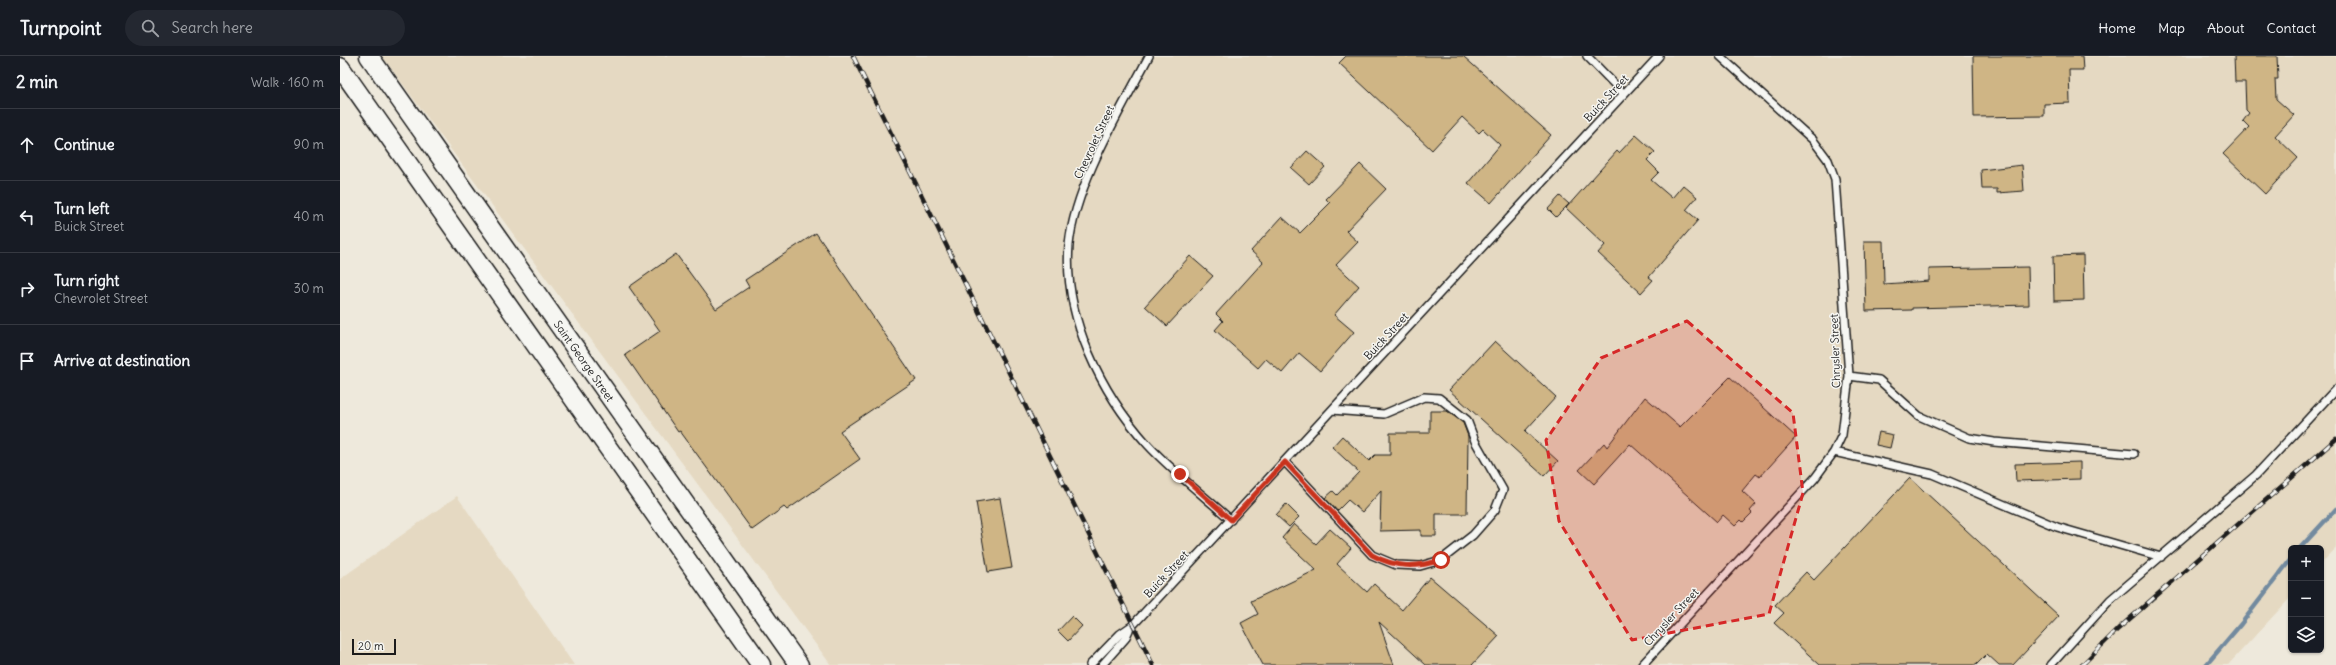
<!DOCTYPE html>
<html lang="en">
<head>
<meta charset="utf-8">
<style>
  :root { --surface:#171b24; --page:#242831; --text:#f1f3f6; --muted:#9ea1a6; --line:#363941 }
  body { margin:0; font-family:Delius,sans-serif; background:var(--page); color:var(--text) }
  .controls { position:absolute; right:12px; bottom:12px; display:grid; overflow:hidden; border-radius:6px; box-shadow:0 1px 3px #0004 }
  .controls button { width:36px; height:36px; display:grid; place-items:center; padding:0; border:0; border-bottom:1px solid var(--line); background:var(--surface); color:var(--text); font:20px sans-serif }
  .scale { position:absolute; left:12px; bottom:10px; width:44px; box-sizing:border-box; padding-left:4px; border:2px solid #1c1c1c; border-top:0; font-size:11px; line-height:14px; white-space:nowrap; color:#1c1c1c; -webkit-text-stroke:3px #f6f6f2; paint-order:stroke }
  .stop { position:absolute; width:12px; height:12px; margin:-9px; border:3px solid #c8321e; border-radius:50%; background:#fff }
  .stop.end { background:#c8321e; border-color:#fff; box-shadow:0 1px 4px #0008 }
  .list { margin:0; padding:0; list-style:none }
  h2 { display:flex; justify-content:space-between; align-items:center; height:52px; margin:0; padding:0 16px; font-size:17px }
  h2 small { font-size:13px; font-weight:400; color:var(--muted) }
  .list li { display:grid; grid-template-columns:26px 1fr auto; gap:12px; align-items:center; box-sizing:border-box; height:72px; padding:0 16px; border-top:1px solid var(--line) }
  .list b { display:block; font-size:15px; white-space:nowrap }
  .list p { margin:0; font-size:13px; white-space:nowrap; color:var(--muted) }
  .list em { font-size:13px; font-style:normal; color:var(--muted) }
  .icon { flex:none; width:22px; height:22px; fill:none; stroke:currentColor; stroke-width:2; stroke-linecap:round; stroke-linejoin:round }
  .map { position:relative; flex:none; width:1996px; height:609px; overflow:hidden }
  header { display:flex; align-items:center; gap:24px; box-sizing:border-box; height:56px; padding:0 20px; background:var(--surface); border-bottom:1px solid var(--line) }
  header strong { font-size:19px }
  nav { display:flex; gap:22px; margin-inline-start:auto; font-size:14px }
  .search { width:280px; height:36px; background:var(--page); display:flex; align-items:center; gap:10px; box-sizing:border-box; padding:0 14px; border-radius:22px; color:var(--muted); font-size:15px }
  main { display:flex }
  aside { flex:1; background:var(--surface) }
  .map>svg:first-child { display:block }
</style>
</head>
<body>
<header>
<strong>Turnpoint</strong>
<div class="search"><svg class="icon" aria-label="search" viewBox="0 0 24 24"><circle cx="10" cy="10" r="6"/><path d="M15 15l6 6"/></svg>Search here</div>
<nav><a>Home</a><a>Map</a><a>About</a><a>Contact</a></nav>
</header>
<main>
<aside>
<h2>2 min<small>Walk · 160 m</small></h2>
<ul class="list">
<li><svg class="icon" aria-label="ahead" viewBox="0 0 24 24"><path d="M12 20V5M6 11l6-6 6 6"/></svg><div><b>Continue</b></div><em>90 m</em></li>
<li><svg class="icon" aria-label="left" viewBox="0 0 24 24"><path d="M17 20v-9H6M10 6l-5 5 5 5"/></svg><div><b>Turn left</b><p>Buick Street</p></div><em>40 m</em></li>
<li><svg class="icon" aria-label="right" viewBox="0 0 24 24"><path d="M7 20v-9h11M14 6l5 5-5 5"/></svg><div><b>Turn right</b><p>Chevrolet Street</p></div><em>30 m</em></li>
<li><svg class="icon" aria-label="arrive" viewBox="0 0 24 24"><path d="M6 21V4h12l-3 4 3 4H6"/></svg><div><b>Arrive at destination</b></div></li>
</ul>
</aside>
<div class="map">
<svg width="1996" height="609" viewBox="0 0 1996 609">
  <rect width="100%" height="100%" fill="#eee9dc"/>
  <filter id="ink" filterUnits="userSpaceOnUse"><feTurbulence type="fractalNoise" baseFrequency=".025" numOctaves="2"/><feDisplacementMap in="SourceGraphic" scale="8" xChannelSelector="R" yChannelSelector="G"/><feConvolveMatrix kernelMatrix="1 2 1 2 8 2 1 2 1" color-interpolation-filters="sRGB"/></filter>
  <g filter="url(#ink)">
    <path fill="#e5d9c2" d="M42 0H1996V492L1981 508V492H1951V541L1888 609H491Z
      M117 440 234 609H0V523Z"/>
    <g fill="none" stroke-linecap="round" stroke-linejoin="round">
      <path stroke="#728a9f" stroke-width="4.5" d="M1960 492 1996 453
        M1866 609 1901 568 1951 503"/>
    </g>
    <path fill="#cfb585" stroke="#1c1c1c" d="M1006 0H1123L1211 79 1151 147 1128 127 1160 89 1143 73 1139 77 1122 61 1092 94 999 7Z
      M1633 0H1742L1743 14H1729L1730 47 1704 48V60L1634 61Z
      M1894 0H1937L1938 23H1935L1936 43 1954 59 1935 80 1958 102 1925 138 1883 98 1909 71 1903 65 1909 57 1906 54 1905 26H1895Z
      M1296 79 1315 96 1307 104 1319 116 1311 124 1332 142 1343 129 1357 141 1346 154 1358 164 1309 221 1313 224 1301 237 1258 197 1265 189 1226 152 1277 95 1279 97Z
      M967 95 985 111 969 128 951 112Z
      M1020 108 1046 133 1006 175 1018 186 996 209 1019 230 994 259 1014 276 980 315 959 297 942 317 926 303 918 312 875 274 883 265 876 258 923 206 911 195 942 161 960 177 990 147 986 143Z
      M1682 109 1684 135 1657 137V133H1642L1641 114Z
      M1220 140 1229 148 1216 161 1208 153Z
      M476 177 576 324 500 375 520 403 447 454 444 451 412 474 340 375 338 376 285 299 320 275 289 231 336 198 376 253 409 231 405 224Z
      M1524 185H1543L1544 228 1589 225V213L1688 211 1689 249 1572 252V254L1526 255Z
      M1743 199 1744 244 1714 245 1713 200Z
      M850 200 873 220 827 270 805 250Z
      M1155 285 1216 341 1185 375 1218 405 1204 420 1109 334Z
      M1390 321 1456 381 1420 421 1416 418 1402 435 1416 448 1410 455 1412 457 1403 466 1401 464 1395 470 1383 459 1377 466 1290 388 1254 428 1239 414 1264 387 1267 391 1305 341 1340 371Z
      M1090 355H1107L1123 367 1128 380 1127 458H1096V480H1081V474L1040 475 1041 435 1022 456 1008 444 997 455 985 442 993 435 997 439 1019 416 992 391 1002 380 1029 405 1035 399H1050V377H1090Z
      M1539 376 1553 379 1550 392 1536 389Z
      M1740 406V423L1676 425 1675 408Z
      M1570 422 1719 560 1673 609H1659L1647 598 1636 609H1480L1434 567 1444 557 1435 549 1466 516 1474 524Z
      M660 442 672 512 648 516 636 446Z
      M946 448 959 461 949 471 936 459Z
      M954 468 976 488 990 473 1011 492 997 508 1027 536 1034 528 1062 554 1090 521 1159 580 1132 609H1086L1039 566 1054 609H923L901 567 918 558 911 545 976 514 942 482Z
      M732 560 742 570 728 585 718 575Z"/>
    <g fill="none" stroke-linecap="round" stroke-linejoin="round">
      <g stroke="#1c1c1c" stroke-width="10">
        <path id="service" d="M809 0C781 54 735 128 729 189 723 261 761 337 808 389 833 416 864 440 891 464
          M1247 0 1284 38
          M1509 320 1539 324 1579 360 1629 382 1654 386 1794 398
          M1494 396 1592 418 1717 471 1821 501
          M945 406 1032 499 1056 509 1080 510 1101 504 1133 479 1155 454 1163 434 1135 385 1127 364 1099 342 1084 341 1044 358 992 354
          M750 609 780 578 793 569 1319 0
          M762 609 785 583 789 574
          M1302 609 1475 422 1494 396 1502 379 1509 320 1495 123 1488 104 1473 84 1380 0
          M1711 609 1770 544 1916 419 1996 333"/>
      </g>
      <g stroke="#1c1c1c" stroke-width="21">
        <path id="secondary" d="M29 0 459 609
          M0 11 421 609"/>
      </g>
      <use href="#service" stroke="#f6f6f2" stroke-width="7"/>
      <use href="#secondary" stroke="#f6f6f2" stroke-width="18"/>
      <g stroke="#1c1c1c" stroke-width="4.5">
        <path id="rail" d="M513 0 813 609
          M1742 609 1778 573 1996 383"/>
      </g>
      <use href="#rail" stroke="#f6f6f2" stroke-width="3" stroke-dasharray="9" stroke-linecap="butt"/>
    </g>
  </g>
  <g fill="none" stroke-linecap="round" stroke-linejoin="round" filter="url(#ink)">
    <path stroke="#c8321e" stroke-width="5" d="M840 418 891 464 945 406 1032 499C1056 512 1076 512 1101 504"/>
  </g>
  <path fill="#d62828" fill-opacity="0.2" stroke="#d62828" stroke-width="3" stroke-dasharray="8 5" stroke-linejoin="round" d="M1347 265 1453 357 1463 437 1429 558 1292 584 1219 465 1206 384 1261 302Z"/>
  <g text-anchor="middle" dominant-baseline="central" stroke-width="3" stroke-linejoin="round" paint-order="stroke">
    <g font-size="11" fill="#1c1c1c" stroke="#f6f6f2">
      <text transform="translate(1266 42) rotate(-47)">Buick Street</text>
      <text transform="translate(754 86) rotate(-65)">Chevrolet Street</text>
      <text transform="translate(1046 280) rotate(-47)">Buick Street</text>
      <text transform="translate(1495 295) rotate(-92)">Chrysler Street</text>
      <text transform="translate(244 305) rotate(55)">Saint George Street</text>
      <text transform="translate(826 518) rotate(-47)">Buick Street</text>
      <text transform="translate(1331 561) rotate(-47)">Chrysler Street</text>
    </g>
  </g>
</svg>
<div class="controls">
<button>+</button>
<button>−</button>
<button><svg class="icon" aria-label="layers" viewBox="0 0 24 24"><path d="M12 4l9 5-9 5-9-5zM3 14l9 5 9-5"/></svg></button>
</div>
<div class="scale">20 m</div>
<div class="stop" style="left:1101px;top:504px"></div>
<div class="stop end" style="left:840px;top:418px"></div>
</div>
</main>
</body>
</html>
